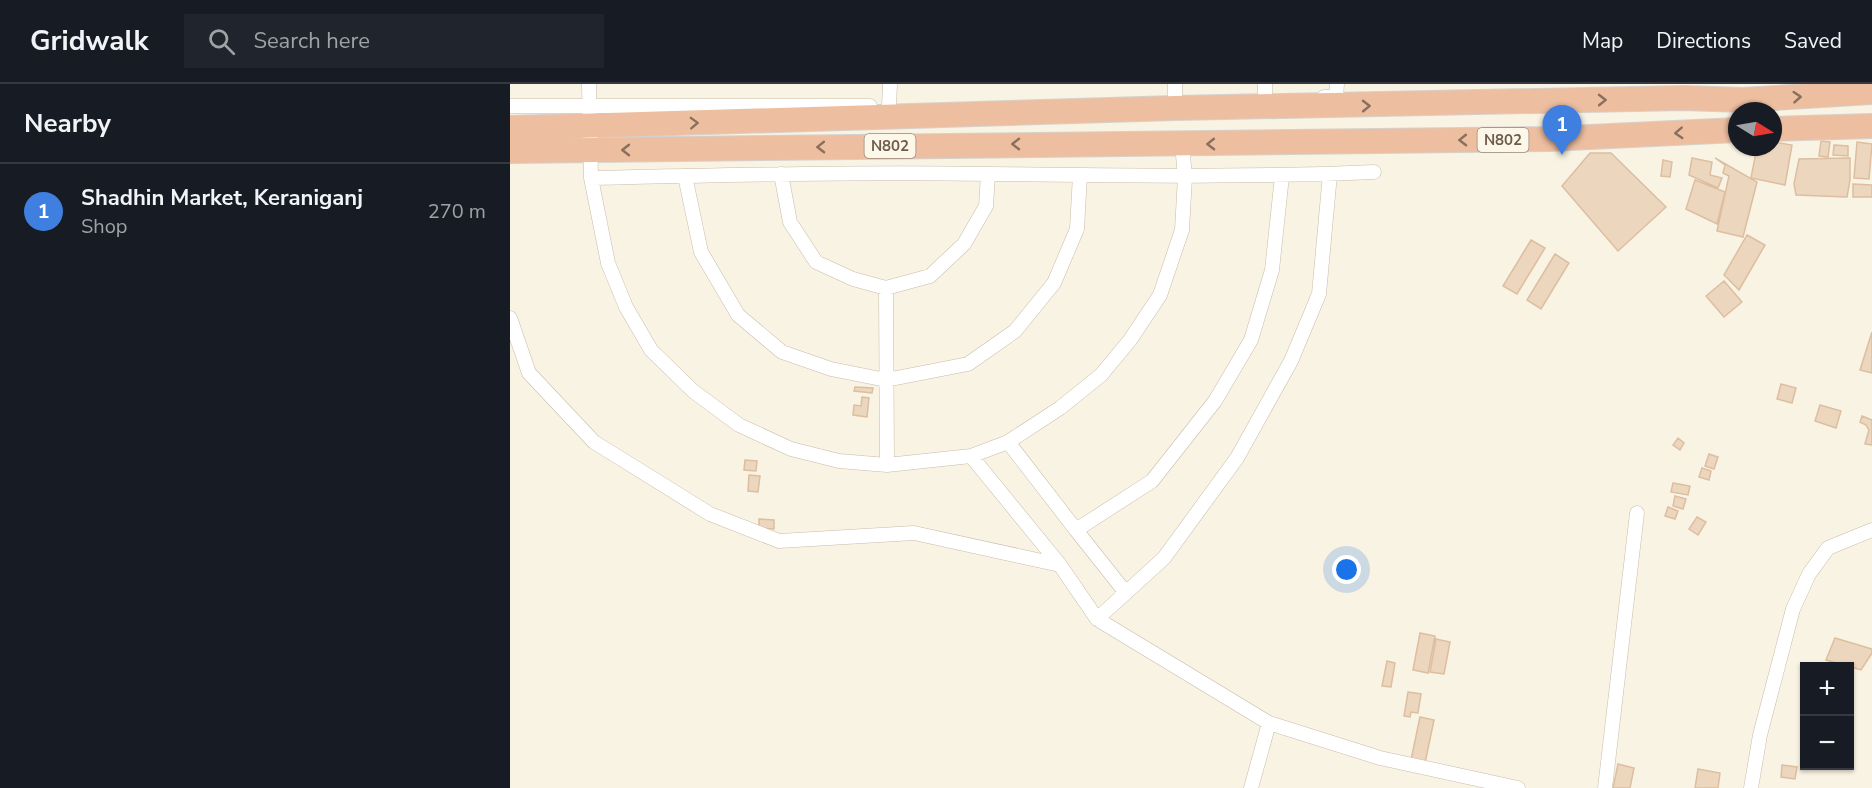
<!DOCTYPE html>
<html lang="en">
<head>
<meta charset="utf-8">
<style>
  :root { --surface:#171b24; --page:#20242c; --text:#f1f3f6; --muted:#9ea1a6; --line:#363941; --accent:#ea580c }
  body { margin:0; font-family:"Nunito Sans",sans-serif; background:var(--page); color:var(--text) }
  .controls { position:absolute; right:18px; bottom:18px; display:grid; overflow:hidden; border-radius:0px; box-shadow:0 2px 4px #0004 }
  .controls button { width:54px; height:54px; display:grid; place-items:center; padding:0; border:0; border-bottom:2px solid var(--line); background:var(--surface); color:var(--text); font:30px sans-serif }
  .compass { position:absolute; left:1218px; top:18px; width:54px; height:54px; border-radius:50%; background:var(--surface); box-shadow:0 2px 4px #0004; rotate:101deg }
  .you { position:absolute; left:837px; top:486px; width:21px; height:21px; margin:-15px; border:4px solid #fff; border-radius:50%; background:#1a73e8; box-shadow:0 0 0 9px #1a73e833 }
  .badge { display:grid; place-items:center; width:39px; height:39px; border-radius:50%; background:var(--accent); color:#fff; font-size:20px; font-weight:700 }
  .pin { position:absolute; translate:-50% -50px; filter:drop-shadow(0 2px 3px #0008) }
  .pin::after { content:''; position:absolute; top:32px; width:21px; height:18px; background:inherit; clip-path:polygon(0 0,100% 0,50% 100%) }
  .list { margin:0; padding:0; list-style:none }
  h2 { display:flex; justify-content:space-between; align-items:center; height:78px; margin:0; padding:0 24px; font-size:26px }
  h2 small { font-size:20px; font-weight:400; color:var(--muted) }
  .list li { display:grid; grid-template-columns:39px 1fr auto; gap:18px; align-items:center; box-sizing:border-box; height:96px; padding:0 24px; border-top:2px solid var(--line) }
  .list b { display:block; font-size:22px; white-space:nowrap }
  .list p { margin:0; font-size:20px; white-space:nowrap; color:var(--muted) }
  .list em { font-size:20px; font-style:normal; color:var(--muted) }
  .icon { flex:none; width:33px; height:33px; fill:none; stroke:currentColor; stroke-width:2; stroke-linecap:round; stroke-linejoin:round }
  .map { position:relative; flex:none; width:1362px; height:704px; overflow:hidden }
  header { display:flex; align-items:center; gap:36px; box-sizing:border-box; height:84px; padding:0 30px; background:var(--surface); border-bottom:2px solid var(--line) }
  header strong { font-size:28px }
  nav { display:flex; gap:33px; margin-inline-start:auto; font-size:21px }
  .search { width:420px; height:54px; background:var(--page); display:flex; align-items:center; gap:15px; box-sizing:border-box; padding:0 21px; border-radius:0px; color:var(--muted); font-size:22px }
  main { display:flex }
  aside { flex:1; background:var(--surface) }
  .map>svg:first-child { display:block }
</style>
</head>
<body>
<header>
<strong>Gridwalk</strong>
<div class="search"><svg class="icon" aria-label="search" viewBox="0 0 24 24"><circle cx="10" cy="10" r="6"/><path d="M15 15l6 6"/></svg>Search here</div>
<nav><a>Map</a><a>Directions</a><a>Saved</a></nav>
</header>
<main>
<aside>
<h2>Nearby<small></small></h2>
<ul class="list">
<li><span class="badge" style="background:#3f7fe0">1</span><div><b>Shadhin Market, Keraniganj</b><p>Shop</p></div><em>270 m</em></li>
</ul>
</aside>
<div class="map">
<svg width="1362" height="704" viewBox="0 0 1362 704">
  <rect width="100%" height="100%" fill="#f9f3e3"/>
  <path fill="#ecd6be" stroke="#dcbea0" stroke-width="1.5" d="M1311 57 1320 58 1318 73 1309 72Z
    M1263 58 1282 61 1275 101 1241 94 1247 63H1263Z
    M1347 58 1362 60 1359 95 1344 94Z
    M1324 61 1338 62V72L1323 71Z
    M1080 69H1101L1156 123 1108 167 1052 102Z
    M1182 74 1202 78 1200 91 1212 94 1208 104 1179 91Z
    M1205 74 1247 98 1233 153 1207 147 1219 92 1213 89 1215 81Z
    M1340 74V96L1337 113 1286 111 1284 100 1289 75Z
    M1153 76 1162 78 1160 93 1151 92Z
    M1185 96 1215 108 1207 140 1176 125Z
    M1343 100 1362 101V113H1343Z
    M1237 151 1255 161 1229 206 1214 191Z
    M1021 156 1035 164 1007 210 993 202Z
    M1045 170 1059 179 1031 225 1017 216Z
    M1214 197 1232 218 1214 233 1196 212Z
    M1362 248V289L1350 286Z
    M1271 300 1286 304 1282 319 1267 315Z
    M345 303 363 304 362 309 344 307Z
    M352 313 359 314 357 333 343 331 344 321 351 322Z
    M1310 321 1331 327 1326 344 1305 337Z
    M1352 332 1362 336V361L1355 360 1359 346 1356 341 1350 338Z
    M1168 354 1174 359 1170 366 1163 361Z
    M1199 370 1208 373 1204 385 1195 382Z
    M235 376 247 377 246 387 234 386Z
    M1192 384 1201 387 1199 396 1189 393Z
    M239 391 250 392 248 408 238 407Z
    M1163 399 1180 402 1178 411 1161 408Z
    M1165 412 1176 415 1173 425 1163 422Z
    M1158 423 1168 427 1165 435 1155 432Z
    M1187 433 1196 438 1188 451 1179 445Z
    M249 435 264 436V445L249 444Z
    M910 549 925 552 918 589 903 586Z
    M1325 554 1362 565V569L1351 586 1316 576Z
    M926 555 940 558 934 590 920 588Z
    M877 577 885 579 881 603 872 602Z
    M898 608 911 610 908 629 901 628 900 633 894 632Z
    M910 633 924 636 915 679 901 676Z
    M1108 680 1124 684 1120 704H1103Z
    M1272 681 1287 683 1285 695 1271 693Z
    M1188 685 1210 689 1208 704H1185Z"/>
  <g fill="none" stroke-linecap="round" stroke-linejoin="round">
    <g stroke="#c8bcab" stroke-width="15">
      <path id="street" d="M79 0 81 94 98 179 116 223 141 266 183 307 229 341 281 365 329 377 377 381 461 372 498 358 550 324 591 291 620 256 650 211 672 146 675 93 672 60
        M665 0V24
        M755 0V24
        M814 13H826L827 0
        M0 22H360
        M379 22 380 0
        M271 90 280 138 306 178 343 195 376 204 420 192 454 160 476 122 478 90
        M175 92 191 168 228 231 272 268 321 285 376 296 458 280 505 247 544 199 567 145 570 91
        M81 94C214 91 347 88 480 90 608 91 736 94 864 88
        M376 204 377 381
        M0 234 19 289 84 358 200 430 269 457 404 449 550 481 587 535 759 639 870 674 1008 704
        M498 358 566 446 642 397 705 317 741 256 762 186 772 92
        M461 372 550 481
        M566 446 616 509
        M587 535 654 474 727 374 781 277 809 210 820 90
        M741 704 759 639
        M1095 704 1127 429
        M1241 704 1250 651 1283 525 1299 490 1318 464 1362 446"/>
    </g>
    <g stroke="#d6d1cd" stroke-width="26">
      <path id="highway" d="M0 44 665 24 1174 14 1233 16 1362 8
        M1263 45 1362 42
        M0 67 1038 55 1227 46"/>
    </g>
    <use href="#street" stroke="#fff" stroke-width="14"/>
    <use href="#highway" stroke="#edbea0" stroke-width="24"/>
  </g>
  <defs><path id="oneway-chevron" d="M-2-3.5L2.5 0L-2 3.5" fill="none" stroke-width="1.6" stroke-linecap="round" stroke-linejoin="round" transform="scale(1.5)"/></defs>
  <g stroke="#87705d">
    <use href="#oneway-chevron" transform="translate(1287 13) rotate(-4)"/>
    <use href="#oneway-chevron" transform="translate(1092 16) rotate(-1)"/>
    <use href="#oneway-chevron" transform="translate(856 22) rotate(-1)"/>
    <use href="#oneway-chevron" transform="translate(184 39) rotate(-2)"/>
    <use href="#oneway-chevron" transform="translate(1169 49) rotate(177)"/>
    <use href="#oneway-chevron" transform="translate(953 56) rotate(179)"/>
    <use href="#oneway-chevron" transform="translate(506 60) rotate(180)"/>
    <use href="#oneway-chevron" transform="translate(701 60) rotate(179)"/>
    <use href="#oneway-chevron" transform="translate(311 63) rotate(179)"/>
    <use href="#oneway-chevron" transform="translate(116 66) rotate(-180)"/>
  </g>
  <g text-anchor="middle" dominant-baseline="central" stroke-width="4.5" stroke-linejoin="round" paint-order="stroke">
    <g fill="#fdf7e9" stroke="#998a7b" stroke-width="1.5">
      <rect x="967.5" y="44" width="51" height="24" rx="4.5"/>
      <rect x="354.5" y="50" width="51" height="24" rx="4.5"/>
    </g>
    <g font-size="15" font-weight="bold" fill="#6e5c4c">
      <text x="993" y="56">N802</text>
      <text x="380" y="62">N802</text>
    </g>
  </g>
</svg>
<div class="controls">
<button>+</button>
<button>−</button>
</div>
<svg class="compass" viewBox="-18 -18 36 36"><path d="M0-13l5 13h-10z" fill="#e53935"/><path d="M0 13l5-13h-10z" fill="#9ea1a6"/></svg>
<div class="you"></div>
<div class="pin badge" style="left:1052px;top:71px;background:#3f7fe0">1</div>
</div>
</main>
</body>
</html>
